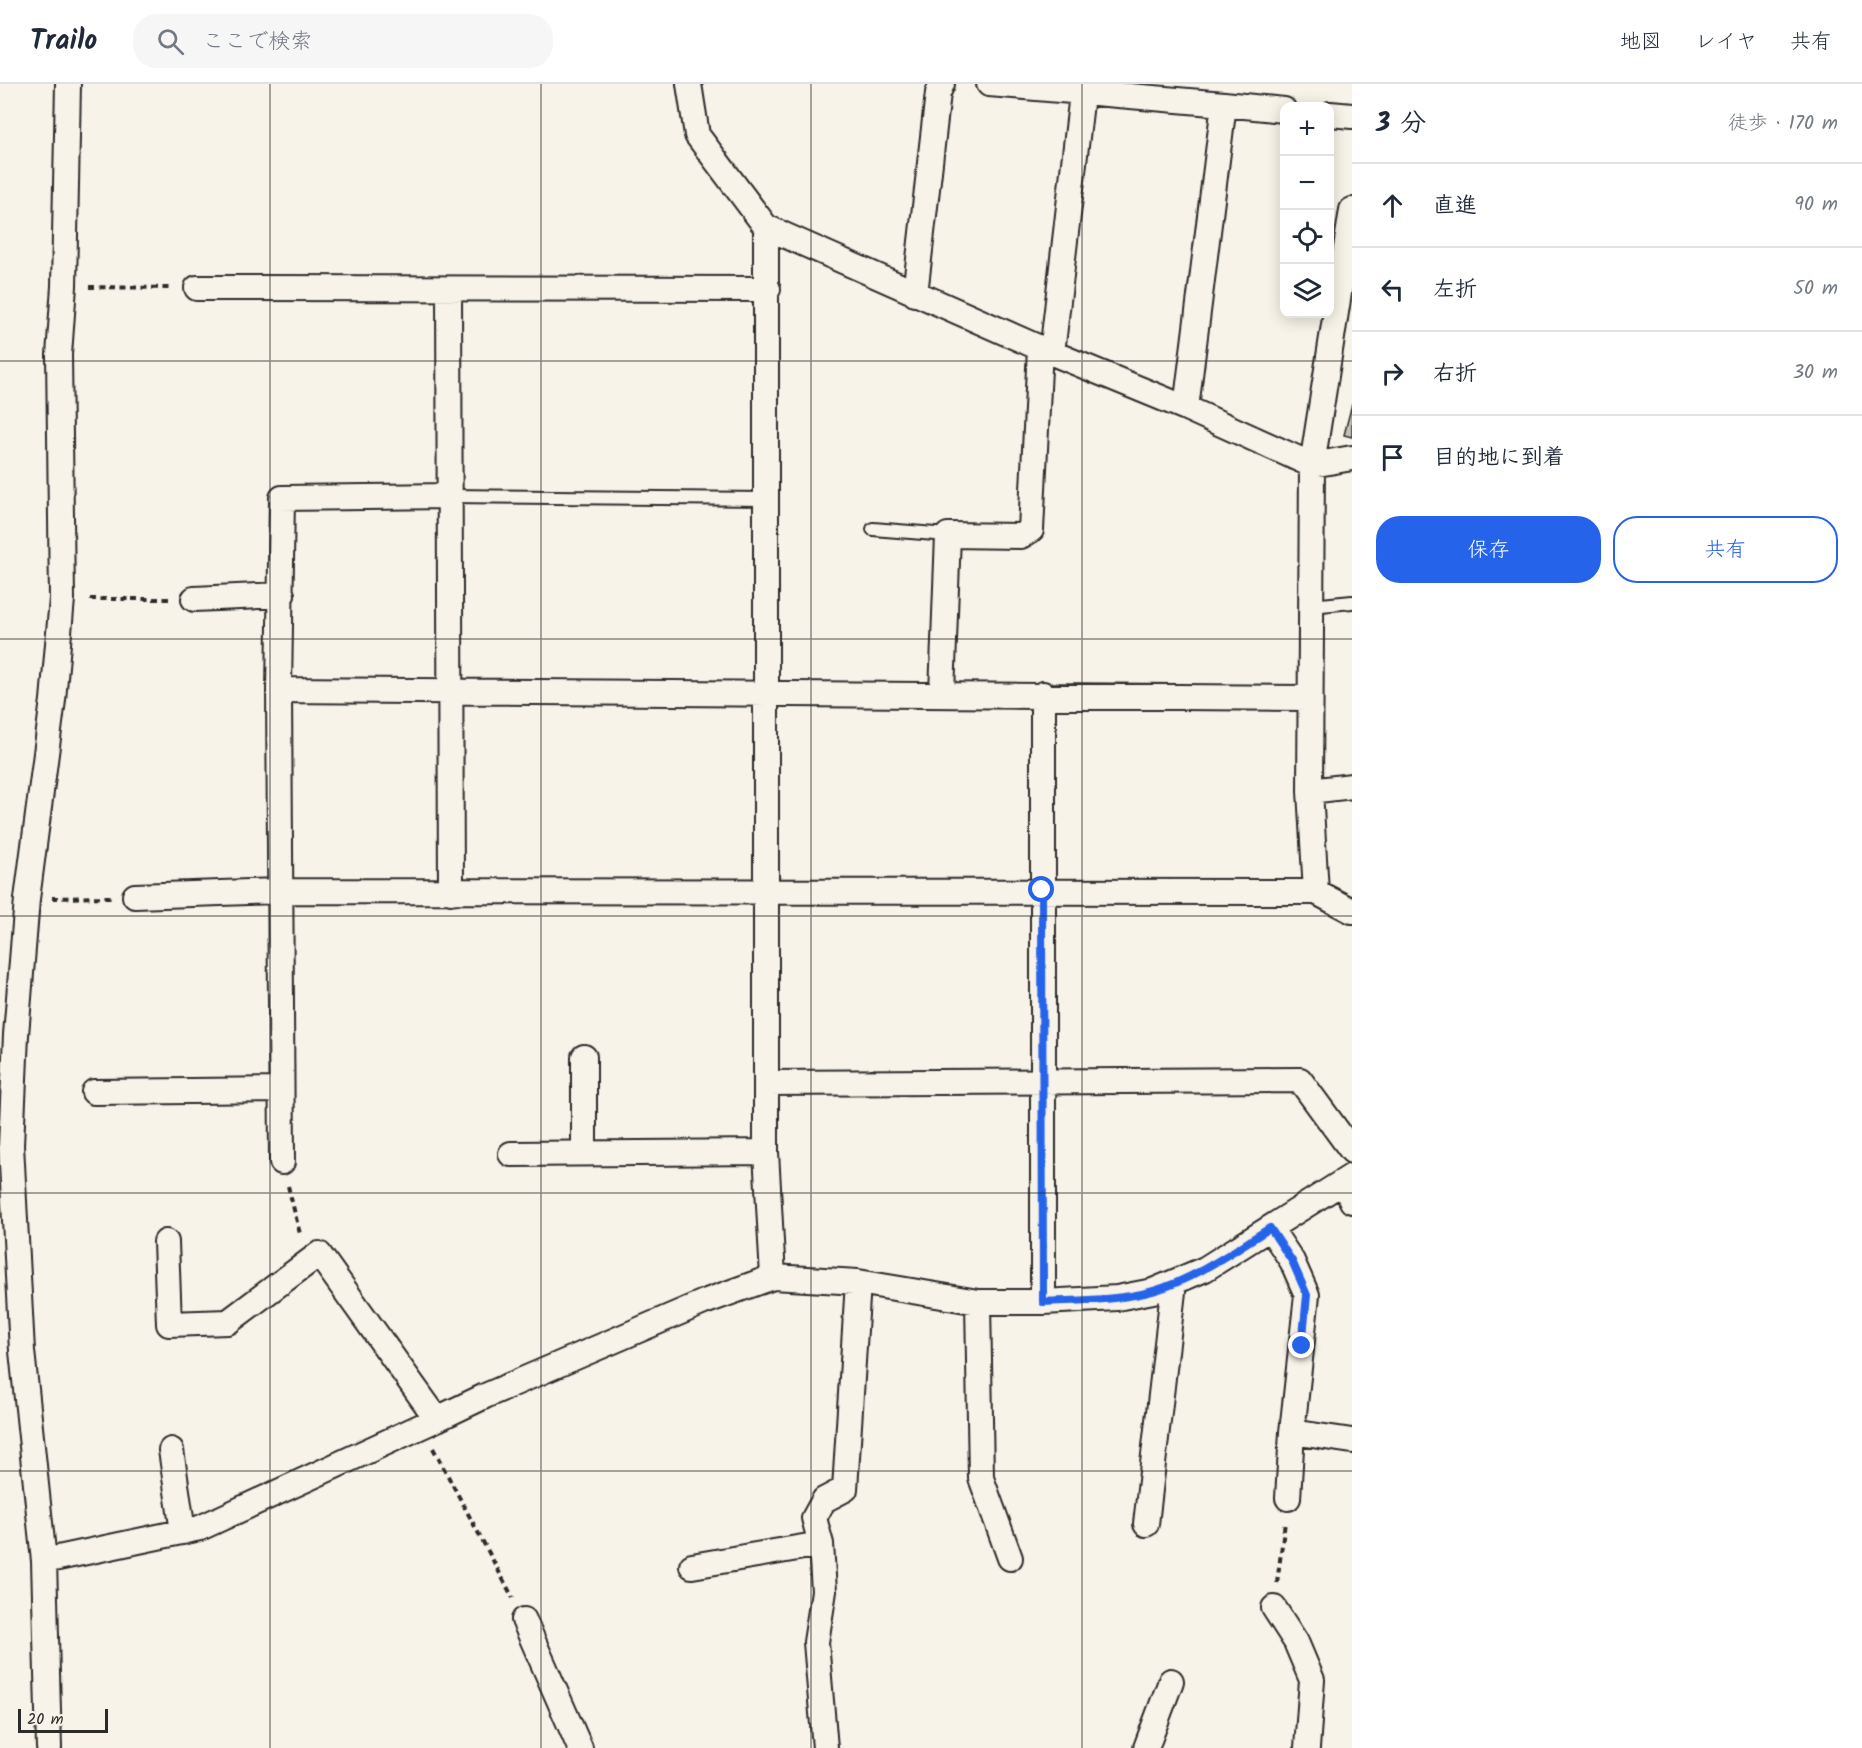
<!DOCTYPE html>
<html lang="ja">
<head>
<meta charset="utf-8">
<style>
  :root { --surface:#fff; --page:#f6f6f7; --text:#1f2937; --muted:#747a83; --line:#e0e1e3; --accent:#2563eb }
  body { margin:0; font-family:Kalam,"Klee One",sans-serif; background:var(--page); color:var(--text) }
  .controls { position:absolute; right:18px; top:18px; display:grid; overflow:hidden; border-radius:12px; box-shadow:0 3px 15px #0003 }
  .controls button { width:54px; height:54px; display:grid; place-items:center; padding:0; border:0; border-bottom:2px solid var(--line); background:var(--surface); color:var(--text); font:30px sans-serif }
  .scale { position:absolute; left:18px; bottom:15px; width:90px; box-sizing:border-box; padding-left:6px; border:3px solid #2b2b2b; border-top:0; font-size:16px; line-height:21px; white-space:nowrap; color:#2b2b2b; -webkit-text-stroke:4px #f7f3e8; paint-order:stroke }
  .stop { position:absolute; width:18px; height:18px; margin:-14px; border:4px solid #2563eb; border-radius:50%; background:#fff }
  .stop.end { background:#2563eb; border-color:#fff; box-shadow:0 2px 6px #0008 }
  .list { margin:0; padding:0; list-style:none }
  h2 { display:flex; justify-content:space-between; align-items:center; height:78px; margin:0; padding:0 24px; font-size:26px }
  h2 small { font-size:20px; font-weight:400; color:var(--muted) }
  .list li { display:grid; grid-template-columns:39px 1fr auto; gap:18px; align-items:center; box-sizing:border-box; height:84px; padding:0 24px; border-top:2px solid var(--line) }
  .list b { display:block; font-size:22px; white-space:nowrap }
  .list em { font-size:20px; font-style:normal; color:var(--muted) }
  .actions { display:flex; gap:12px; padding:18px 24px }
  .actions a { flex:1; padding:14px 0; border:2px solid var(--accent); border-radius:24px; text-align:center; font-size:21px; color:var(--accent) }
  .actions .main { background:var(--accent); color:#fff }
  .icon { flex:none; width:33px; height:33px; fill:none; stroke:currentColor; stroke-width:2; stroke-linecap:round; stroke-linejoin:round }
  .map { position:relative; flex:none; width:1352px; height:1664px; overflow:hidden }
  header { display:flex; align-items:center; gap:36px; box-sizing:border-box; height:84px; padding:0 30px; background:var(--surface); border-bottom:2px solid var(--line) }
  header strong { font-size:28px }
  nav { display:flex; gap:33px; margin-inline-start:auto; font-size:21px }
  .search { width:420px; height:54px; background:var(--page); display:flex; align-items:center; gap:15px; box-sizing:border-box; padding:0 21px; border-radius:24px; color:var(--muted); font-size:22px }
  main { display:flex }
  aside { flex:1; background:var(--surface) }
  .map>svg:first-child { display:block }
</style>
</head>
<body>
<header>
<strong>Trailo</strong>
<div class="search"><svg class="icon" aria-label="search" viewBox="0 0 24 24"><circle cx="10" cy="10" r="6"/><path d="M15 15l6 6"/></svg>ここで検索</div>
<nav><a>地図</a><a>レイヤ</a><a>共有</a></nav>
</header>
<main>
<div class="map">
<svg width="1352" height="1664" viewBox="0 0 1352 1664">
  <rect width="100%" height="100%" fill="#f7f3e8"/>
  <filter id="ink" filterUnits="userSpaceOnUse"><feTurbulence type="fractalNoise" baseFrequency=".0167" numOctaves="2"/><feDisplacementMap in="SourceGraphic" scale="12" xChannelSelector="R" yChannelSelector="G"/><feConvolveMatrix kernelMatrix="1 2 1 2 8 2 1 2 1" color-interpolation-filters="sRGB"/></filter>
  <g filter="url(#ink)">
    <path fill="#c4c1b9" stroke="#2b2b2b" stroke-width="1.5" d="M1352 320V353L1344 351Z"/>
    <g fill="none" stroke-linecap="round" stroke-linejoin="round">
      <g stroke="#2b2b2b" stroke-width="16">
        <path id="lane" d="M450 412 766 415
          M873 445 948 451
          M1311 522 1352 518"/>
      </g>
      <g stroke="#2b2b2b" stroke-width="28">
        <path id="street" d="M689 0 697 51 766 143 1040 264 1186 324 1312 381 1352 374
          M989 0 1224 20 1186 324
          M1224 20 1284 26
          M1330 30 1352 32
          M766 143V1068L773 1193
          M197 204 768 205
          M449 205 451 808
          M915 210 938 9 942 0
          M1052 269 1082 10
          M194 515 282 511
          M279 606 1310 614
          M942 609 948 451 1021 452 1031 446 1040 264
          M1043 610V1218
          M1310 707 1352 702
          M1316 808 1352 827
          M135 812 279 807 1316 808 1310 707 1312 381 1352 126
          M767 999 1300 996 1352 1067
          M94 1008 281 1006
          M584 1069V973
          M511 1070 766 1068
          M282 1078 279 606 282 414 450 412
          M1343 1098 1352 1117
          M1270 1144 1292 1177 1307 1211 1292 1348 1288 1414
          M166 1158 169 1240 228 1238 319 1170 437 1335 485 1312 704 1218 773 1193 858 1198 978 1218H1043L1117 1214 1153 1207 1205 1185 1352 1092
          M978 1218 981 1394 1010 1474
          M1292 1348 1352 1357
          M171 1366 183 1448
          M1146 1440 1174 1199
          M44 1477 200 1444 437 1335
          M692 1482 821 1460
          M1274 1524 1296 1558 1312 1596 1307 1664
          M524 1536 580 1664
          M49 1664 44 1477 22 1267 11 1061 16 951 27 815 53 616 62 515 59 271 64 202 68 0
          M825 1664 816 1558 824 1507 821 1460 814 1434 824 1416 845 1405 858 1198
          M1146 1664 1171 1597"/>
      </g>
      <path stroke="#2b2b2b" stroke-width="4" stroke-dasharray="6 4.5" stroke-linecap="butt" d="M89 203 171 204
        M90 515H169
        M52 814 111 813
        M288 1102 300 1150
        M433 1364 513 1514
        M1277 1499 1285 1438"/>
      <use href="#lane" stroke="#f7f3e8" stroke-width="12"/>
      <use href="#street" stroke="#f7f3e8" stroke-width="24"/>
    </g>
  </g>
  <g fill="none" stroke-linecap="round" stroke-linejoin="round" filter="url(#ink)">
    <path stroke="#2563eb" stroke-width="8" d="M1042 806 1043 1218C1079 1216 1117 1217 1153 1207 1195 1195 1233 1167 1270 1144L1292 1177 1307 1211 1302 1262"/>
  </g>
  <path fill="none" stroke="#2b2b2b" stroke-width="1.5" stroke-opacity="0.55" d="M270 0V1664M541 0V1664M811 0V1664M1082 0V1664M0 277H1352M0 555H1352M0 832H1352M0 1109H1352M0 1387H1352"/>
</svg>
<div class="controls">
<button>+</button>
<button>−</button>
<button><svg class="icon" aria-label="locate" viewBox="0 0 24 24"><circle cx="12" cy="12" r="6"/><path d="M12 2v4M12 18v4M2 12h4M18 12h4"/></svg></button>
<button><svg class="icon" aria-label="layers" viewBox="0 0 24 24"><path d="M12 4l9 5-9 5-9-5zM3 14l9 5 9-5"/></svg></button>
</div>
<div class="scale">20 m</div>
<div class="stop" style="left:1042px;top:806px"></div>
<div class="stop end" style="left:1302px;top:1262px"></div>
</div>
<aside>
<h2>3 分<small>徒歩 · 170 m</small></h2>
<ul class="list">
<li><svg class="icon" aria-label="ahead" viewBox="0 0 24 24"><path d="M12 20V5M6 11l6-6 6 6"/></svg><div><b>直進</b></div><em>90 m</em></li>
<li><svg class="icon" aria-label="left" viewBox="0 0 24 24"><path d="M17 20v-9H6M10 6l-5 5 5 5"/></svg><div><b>左折</b></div><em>50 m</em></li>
<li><svg class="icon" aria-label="right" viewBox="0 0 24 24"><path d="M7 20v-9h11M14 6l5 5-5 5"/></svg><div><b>右折</b></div><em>30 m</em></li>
<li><svg class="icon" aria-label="arrive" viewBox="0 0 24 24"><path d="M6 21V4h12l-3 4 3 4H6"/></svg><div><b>目的地に到着</b></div></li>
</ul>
<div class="actions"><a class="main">保存</a><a>共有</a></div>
</aside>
</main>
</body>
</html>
